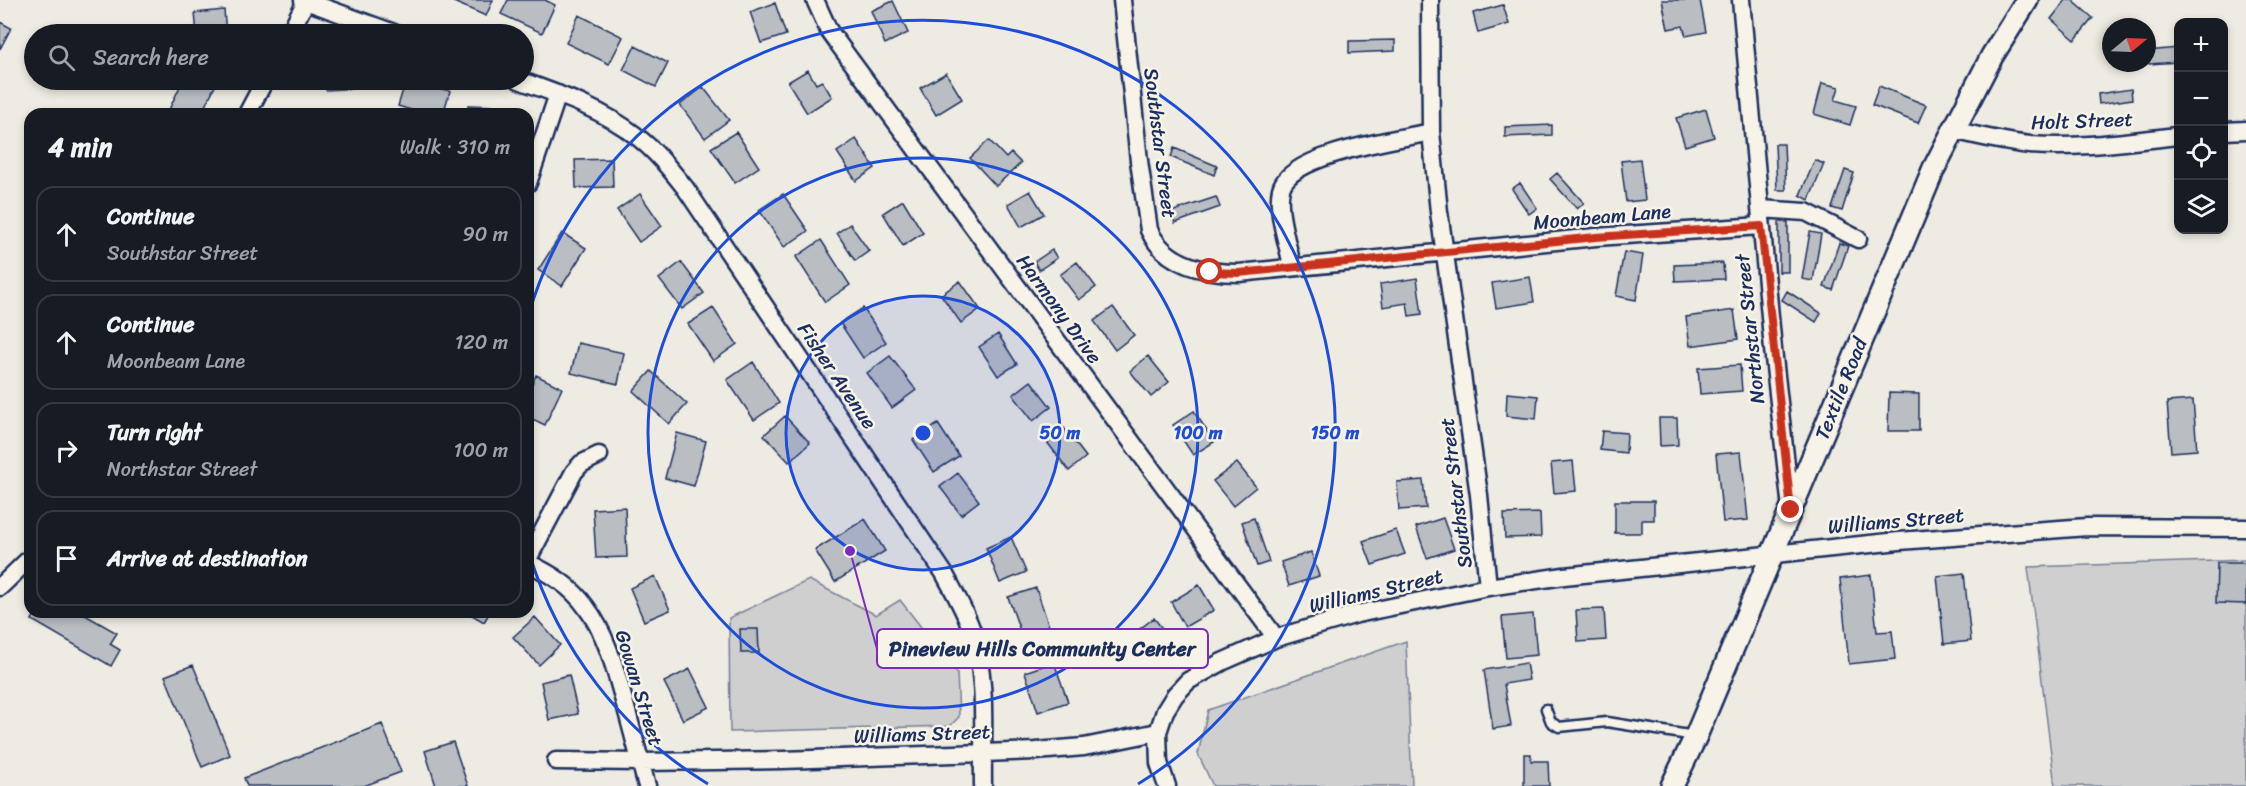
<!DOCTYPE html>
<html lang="en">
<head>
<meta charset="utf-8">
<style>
  :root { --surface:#171b24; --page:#242831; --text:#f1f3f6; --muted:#9ea1a6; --line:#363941 }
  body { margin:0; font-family:Sriracha,sans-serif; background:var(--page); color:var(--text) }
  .controls { position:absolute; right:18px; top:18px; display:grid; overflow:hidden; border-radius:12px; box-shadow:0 3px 9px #0003 }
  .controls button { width:54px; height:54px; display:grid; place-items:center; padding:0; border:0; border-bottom:2px solid var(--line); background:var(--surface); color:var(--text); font:30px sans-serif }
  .compass { position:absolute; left:2102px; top:18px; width:54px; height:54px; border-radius:50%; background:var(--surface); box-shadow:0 3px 9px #0003; rotate:71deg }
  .stop { position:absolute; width:18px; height:18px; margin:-14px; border:4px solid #c8321e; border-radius:50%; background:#fff }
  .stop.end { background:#c8321e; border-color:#fff; box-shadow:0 2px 6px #0008 }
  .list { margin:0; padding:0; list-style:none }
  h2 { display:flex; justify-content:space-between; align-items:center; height:78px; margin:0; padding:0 24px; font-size:26px }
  h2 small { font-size:20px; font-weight:400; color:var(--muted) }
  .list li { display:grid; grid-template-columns:39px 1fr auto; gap:18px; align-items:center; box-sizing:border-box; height:96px; margin:0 12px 12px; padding:0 12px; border:2px solid var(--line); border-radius:18px }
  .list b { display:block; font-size:22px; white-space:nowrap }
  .list p { margin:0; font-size:20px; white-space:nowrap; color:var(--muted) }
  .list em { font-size:20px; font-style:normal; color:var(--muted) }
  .icon { flex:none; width:33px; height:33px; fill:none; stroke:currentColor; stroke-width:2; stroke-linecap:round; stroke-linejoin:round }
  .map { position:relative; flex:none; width:2246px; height:786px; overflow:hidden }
  .search { position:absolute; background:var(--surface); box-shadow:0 3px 9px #0003; left:24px; top:24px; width:510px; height:66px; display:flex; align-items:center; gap:15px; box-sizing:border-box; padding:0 21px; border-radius:33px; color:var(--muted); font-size:22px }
  .panel { position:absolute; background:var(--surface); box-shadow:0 3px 9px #0003; left:24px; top:108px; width:510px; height:510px; border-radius:18px }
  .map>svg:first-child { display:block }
</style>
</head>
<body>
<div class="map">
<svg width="2246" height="786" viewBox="0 0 2246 786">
  <rect width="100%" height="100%" fill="#eeebe2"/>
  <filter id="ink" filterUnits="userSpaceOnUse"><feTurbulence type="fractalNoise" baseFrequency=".0167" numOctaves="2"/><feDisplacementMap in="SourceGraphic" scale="12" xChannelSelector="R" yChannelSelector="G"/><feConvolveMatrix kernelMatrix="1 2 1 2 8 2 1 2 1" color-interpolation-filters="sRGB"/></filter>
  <g filter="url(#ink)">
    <path fill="#cfcfcf" stroke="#757f96" stroke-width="1.5" d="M2246 560V786H2055L2028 567Z
      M809 580 876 615 900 600 957 673 959 717 950 726 730 732 729 618Z
      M1406 641 1412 786H1213L1198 754 1208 710Z"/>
    <path fill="#babdc2" stroke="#1b2f5e" stroke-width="1.5" d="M449 0H493L486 16Z
      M508 0H545L555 5 542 33 501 14Z
      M1662 0H1700L1706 32 1686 36 1683 26 1668 29Z
      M2066 0H2072L2093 18 2075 40 2051 19Z
      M893 1 908 33 885 44 871 11Z
      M775 3 786 35 761 43 750 12Z
      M1503 5 1509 24 1478 33 1473 13Z
      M224 10 226 34H197L195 13Z
      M579 15 623 37 609 64 566 43Z
      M0 22 11 28 0 49Z
      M1395 40V51L1349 53V41Z
      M635 46 668 63 656 87 623 70Z
      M2178 48V62L2149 64 2147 51Z
      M808 70 816 84 822 81 832 97 807 113 788 82Z
      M946 73 962 99 936 115 920 88Z
      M183 80H202L215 86 201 114H167Z
      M326 80H360V88L326 90Z
      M406 80 450 91 443 114H424L398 106Z
      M1822 83 1839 87 1835 100 1856 106 1850 125 1814 114Z
      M1879 86 1926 105 1918 123 1872 105Z
      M703 87 729 120 705 138 680 105Z
      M2131 89 2132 99 2099 104 2098 94Z
      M468 105 495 106V114H468Z
      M1706 109 1714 137 1685 146 1676 118Z
      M1552 125V135L1505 137V127Z
      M736 132 759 167 735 183 711 148Z
      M856 139 875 168 856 181 837 152Z
      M989 140 1006 158 1011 153 1021 163 996 186 970 158Z
      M1775 144H1784L1786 190H1777Z
      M1174 148 1217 166 1214 175 1171 157Z
      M612 159 613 187 576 188 575 160Z
      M1640 159 1645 200 1626 202 1621 161Z
      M1815 160 1824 164 1809 200 1800 195Z
      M1845 170 1854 173 1842 211 1832 208Z
      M1557 173 1584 203 1577 209 1550 179Z
      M1520 183 1537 208 1529 214 1512 189Z
      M1030 191 1044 214 1021 227 1008 204Z
      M640 194 662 226 639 242 617 210Z
      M783 194 808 231 784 247 759 210Z
      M1216 197 1220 207 1175 223 1171 212Z
      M903 200 923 233 903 246 883 213Z
      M1779 222H1788V272H1779Z
      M850 224 869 251 855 261 837 233Z
      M1810 232 1821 234 1813 281 1802 279Z
      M562 233 586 248 562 286 538 270Z
      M821 240 850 285 825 302 796 257Z
      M1839 243 1848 246 1833 290 1824 287Z
      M1052 250 1057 258 1039 270 1034 262Z
      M1624 252 1643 255 1636 300 1616 296Z
      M681 262 704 293 682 309 659 279Z
      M1077 262 1096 287 1079 300 1060 275Z
      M1723 263 1724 279 1675 281 1674 265Z
      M1530 277 1534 302 1496 308 1492 283Z
      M1417 278 1422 314 1409 316 1407 303 1383 307 1380 284Z
      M960 281 980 309 961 323 941 295Z
      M1787 291 1821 313 1816 322 1782 300Z
      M1113 307 1134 335 1115 350 1094 321Z
      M713 308 737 344 713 361 688 324Z
      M863 308 886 342 863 358 840 323Z
      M1734 310 1738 339 1690 346 1686 317Z
      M998 334 1017 364 998 376 979 347Z
      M578 343 624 353 618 384 571 373Z
      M890 356 916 390 892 408 867 373Z
      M1148 356 1169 382 1151 397 1130 371Z
      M753 362 779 403 754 420 727 380Z
      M1740 365 1742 391 1700 394 1698 368Z
      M651 371 687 404 669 424 633 391Z
      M536 375 562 388 545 425 528 417V393Z
      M1031 381 1051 407 1033 421 1013 395Z
      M1507 393 1538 396 1536 419 1506 416Z
      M1889 393 1919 394V431H1888Z
      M2193 400 2197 450 2171 452 2167 402Z
      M1194 411 1214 442 1193 455 1173 425Z
      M785 416 810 443 789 462 764 435Z
      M1659 418H1677L1678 445 1660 446Z
      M938 424 959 456 934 472 913 440Z
      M1064 428 1086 457 1069 471 1047 442Z
      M1602 431 1627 433 1626 453 1600 450Z
      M677 433 706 441 694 486 665 478Z
      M1741 452 1748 520 1723 522 1716 454Z
      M1573 461 1576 491 1554 493 1551 463Z
      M1237 463 1256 487 1233 506 1213 481Z
      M958 473 979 501 961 515 940 487Z
      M1423 480 1426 508 1399 510 1397 482Z
      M1615 501H1654V520H1642V533H1615Z
      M625 507 627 557 596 558 593 509Z
      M1540 513 1541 537 1505 538 1504 514Z
      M1254 518 1269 562 1257 566 1242 522Z
      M1443 518 1454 549 1427 558 1416 527Z
      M865 519 885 551 835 582 815 550Z
      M1396 530 1405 554 1372 565 1363 541Z
      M1011 537 1026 572 1000 583 986 548Z
      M1311 552 1319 576 1289 586 1281 562Z
      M2217 563H2246V604L2216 603Z
      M1964 573 1971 641 1944 644 1937 576Z
      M1871 575 1877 632 1892 631 1895 659 1849 664 1840 579Z
      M655 576 670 610 644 621 630 588Z
      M1199 585 1214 610 1185 627 1171 602Z
      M1036 588 1049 626 1022 636 1008 597Z
      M1604 609 1606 640 1578 642 1576 610Z
      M36 612H80L117 633 110 644 120 650 111 666 32 620Z
      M467 612H490L484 622Z
      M1533 614 1537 655 1506 658 1502 617Z
      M535 617 560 645 539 665 513 637Z
      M1154 618 1168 636 1138 659 1124 641Z
      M740 629H758L759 653H741Z
      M1054 662 1068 702 1038 712 1025 672Z
      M1526 663 1529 680 1504 684 1511 726 1493 729 1484 670Z
      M193 665 230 755 202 767 165 676Z
      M690 669 709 707 683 720 664 682Z
      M569 675 578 714 549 720 541 682Z
      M382 724 401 772 364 786H247L244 778Z
      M453 742 468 786H436L425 751Z
      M1524 754H1531V761H1548L1549 786H1524Z"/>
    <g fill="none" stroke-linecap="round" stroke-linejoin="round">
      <g stroke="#1b2f5e" stroke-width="13">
        <path id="service" d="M1546 709 1551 722 1559 727 1607 722 1695 736"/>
      </g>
      <g stroke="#1b2f5e" stroke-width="21">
        <path id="minor" d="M303 0 397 34
          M815 0 829 31 1276 638
          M1122 0 1139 161 1149 230C1165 265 1204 273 1239 273L1596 237 1761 226
          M1430 0 1431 132 1439 212 1479 495 1488 587
          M1741 0 1773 349 1791 509
          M289 34 306 1
          M519 80C560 95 600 108 635 135 655 150 671 170 686 189L944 573C954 592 965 610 972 631 988 680 982 735 983 786
          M247 114 265 80
          M1953 130C1978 136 2004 142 2030 145 2080 149 2129 141 2178 136
          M2224 131 2246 130
          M528 183 558 94
          M1760 209 1806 212 1858 239
          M1292 266C1288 244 1276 211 1281 189 1289 154 1399 139 1431 132
          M528 559 574 472 581 464 599 455
          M528 563C551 574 571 586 586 607 607 635 615 669 624 701 632 729 639 758 647 786
          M0 587 30 558
          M556 761 641 762 783 760 1036 751 1084 747 1158 732
          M1167 786 1159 763 1158 732 1165 711 1175 695 1188 681 1222 662 1276 638 1357 614 1488 587 1564 576 1899 541 2087 527 2246 528"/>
      </g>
      <g stroke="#1b2f5e" stroke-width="26">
        <path id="tertiary" d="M1672 786 1696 736 1934 168 1992 56 2027 0"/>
      </g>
      <use href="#service" stroke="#f7f3e8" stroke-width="8"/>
      <use href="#minor" stroke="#f7f3e8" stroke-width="16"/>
      <use href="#tertiary" stroke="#f7f3e8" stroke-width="21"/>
    </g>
  </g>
  <g fill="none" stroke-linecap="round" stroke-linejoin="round" filter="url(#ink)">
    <path stroke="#c8321e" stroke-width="8" d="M1210 272 1239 273 1596 237 1761 226 1791 510"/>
  </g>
  <circle cx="923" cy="433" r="137" fill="#1d4ed8" fill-opacity=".12"/>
  <g fill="none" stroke="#1d4ed8" stroke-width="3">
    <circle cx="923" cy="433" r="137"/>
    <circle cx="923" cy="433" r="275"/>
    <path d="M708 784A412 412 0 0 1 529 553M529 313A412 412 0 1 1 1138 784"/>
  </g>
  <g text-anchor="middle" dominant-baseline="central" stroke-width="5" stroke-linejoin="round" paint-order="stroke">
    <g font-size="20" fill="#1b2f5e" stroke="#f7f3e8">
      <text transform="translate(2082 121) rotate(-2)">Holt Street</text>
      <text transform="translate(1160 143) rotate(83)">Southstar Street</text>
      <text transform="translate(1602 217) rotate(-5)">Moonbeam Lane</text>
      <text transform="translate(1059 309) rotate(54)">Harmony Drive</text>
      <text transform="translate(1750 329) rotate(-96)">Northstar Street</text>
      <text transform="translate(837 376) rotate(56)">Fisher Avenue</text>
      <text transform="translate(1841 389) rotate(-68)">Textile Road</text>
      <text transform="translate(1456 493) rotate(-97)">Southstar Street</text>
      <text transform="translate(1896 521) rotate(-5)">Williams Street</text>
      <text transform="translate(1376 591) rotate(-13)">Williams Street</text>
      <text transform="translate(639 688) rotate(73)">Gowan Street</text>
      <text transform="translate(922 734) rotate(-2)">Williams Street</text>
    </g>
  </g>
  <circle cx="923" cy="433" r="9" fill="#1d4ed8" stroke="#f7f3e8" stroke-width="3"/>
  <g font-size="18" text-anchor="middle" font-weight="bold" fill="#1d4ed8" stroke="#f7f3e8" stroke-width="5" stroke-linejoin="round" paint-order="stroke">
    <text x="1060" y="439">50 m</text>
    <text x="1198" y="439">100 m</text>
    <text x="1335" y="439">150 m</text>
  </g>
  <path fill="none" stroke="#7b2cbf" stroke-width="2" d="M850 551L877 649"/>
  <circle fill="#7b2cbf" stroke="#f7f3e8" stroke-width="2" cx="850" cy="551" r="6"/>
  <rect fill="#f7f3e8" stroke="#7b2cbf" stroke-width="2" x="877" y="629" width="331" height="39" rx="6"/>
  <g font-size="21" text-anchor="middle" font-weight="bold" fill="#1b2f5e">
    <text x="1042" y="656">Pineview Hills Community Center</text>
  </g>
</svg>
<div class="controls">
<button>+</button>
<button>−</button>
<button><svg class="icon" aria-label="locate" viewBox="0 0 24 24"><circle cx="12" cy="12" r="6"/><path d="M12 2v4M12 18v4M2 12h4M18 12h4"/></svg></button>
<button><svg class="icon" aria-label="layers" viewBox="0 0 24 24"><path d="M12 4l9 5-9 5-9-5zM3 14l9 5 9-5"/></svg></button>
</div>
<svg class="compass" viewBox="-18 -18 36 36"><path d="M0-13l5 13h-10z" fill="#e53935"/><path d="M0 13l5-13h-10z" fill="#9ea1a6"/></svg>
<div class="stop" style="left:1210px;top:272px"></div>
<div class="stop end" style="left:1791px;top:510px"></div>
<div class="search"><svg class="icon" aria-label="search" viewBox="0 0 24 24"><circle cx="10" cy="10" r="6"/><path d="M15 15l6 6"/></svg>Search here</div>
<section class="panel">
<h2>4 min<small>Walk · 310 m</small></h2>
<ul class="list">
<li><svg class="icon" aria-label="ahead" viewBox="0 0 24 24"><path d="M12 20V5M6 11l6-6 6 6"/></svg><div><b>Continue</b><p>Southstar Street</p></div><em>90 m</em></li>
<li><svg class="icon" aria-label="ahead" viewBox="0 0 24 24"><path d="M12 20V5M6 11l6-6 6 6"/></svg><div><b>Continue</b><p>Moonbeam Lane</p></div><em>120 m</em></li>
<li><svg class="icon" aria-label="right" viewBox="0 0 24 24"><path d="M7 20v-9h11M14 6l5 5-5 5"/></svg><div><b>Turn right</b><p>Northstar Street</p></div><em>100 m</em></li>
<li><svg class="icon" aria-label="arrive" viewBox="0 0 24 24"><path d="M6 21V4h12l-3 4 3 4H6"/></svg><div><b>Arrive at destination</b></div></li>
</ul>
</section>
</div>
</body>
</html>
